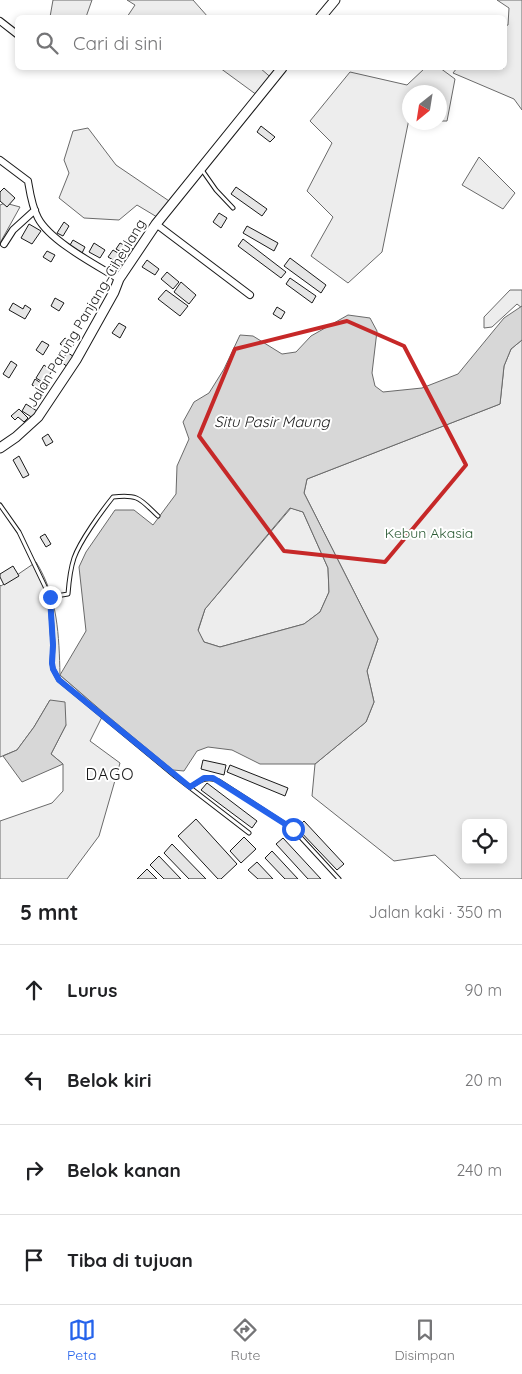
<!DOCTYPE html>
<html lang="id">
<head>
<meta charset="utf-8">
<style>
  :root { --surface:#fff; --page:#f6f6f6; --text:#202124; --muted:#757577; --line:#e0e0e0; --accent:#2563eb }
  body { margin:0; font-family:Quicksand,sans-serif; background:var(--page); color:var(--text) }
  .controls { position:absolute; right:15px; bottom:15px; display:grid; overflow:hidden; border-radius:8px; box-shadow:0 2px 8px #0003 }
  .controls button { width:45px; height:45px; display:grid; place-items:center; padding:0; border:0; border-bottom:1px solid var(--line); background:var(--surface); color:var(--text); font:25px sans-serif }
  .compass { position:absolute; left:402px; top:85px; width:45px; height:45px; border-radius:50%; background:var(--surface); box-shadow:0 2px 8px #0003; rotate:210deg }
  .stop { position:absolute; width:15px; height:15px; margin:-11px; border:4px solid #2563eb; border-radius:50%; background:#fff }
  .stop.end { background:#2563eb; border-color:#fff; box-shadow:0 1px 5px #0008 }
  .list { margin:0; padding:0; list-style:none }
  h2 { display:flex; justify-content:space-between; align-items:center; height:65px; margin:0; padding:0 20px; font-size:21px }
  h2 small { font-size:16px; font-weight:400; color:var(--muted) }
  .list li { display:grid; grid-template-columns:32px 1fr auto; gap:15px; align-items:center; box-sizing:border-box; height:90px; padding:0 20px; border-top:1px solid var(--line) }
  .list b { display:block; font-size:19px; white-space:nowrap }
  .list em { font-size:16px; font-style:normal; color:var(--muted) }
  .icon { flex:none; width:28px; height:28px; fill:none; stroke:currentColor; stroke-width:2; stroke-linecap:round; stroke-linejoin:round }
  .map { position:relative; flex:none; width:522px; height:879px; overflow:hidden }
  .search { position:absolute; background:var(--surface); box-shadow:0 2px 8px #0003; left:15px; right:15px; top:15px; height:55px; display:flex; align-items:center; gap:12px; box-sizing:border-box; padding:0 18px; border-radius:8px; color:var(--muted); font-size:19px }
  .sheet { height:425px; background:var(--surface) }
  nav { display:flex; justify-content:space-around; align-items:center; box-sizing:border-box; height:70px; border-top:1px solid var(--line); background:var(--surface); font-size:14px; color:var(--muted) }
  nav a { display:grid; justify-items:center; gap:2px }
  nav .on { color:var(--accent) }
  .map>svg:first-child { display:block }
</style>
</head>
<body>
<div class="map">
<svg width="522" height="879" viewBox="0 0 522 879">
  <rect width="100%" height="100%" fill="#fff"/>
  <path fill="#ededed" stroke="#6a6a6a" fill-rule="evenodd" d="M53 0H92L86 17H50Z
    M127 0H193L208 17H127L135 5Z
    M497 0H522V110L514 99 453 73 457 68H504L505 26 508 25 509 8Z
    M220 68H260L275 81 261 98Z
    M425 68H440L455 79 447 121H440V92H410L409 119 382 252 348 283 311 256 333 217 307 191 332 143 310 121 350 72 407 85Z
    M88 128 116 165 175 205 162 220 137 205 119 220 84 218 59 198 69 173 64 160 73 131Z
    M479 157 515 193 503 209 462 185Z
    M5 203 20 207 0 243V205Z
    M510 290H522V308L517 304 492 327 484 328V317Z
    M522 340V879H461L435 855 394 861 312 796 315 764 366 722 374 702 367 671 378 639 304 493 307 479 500 404 504 366 511 349ZM466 823H503V860H466Z
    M291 508 303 512 328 568 329 592 320 612 304 624 220 647 204 642 198 631 205 609Z
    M36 562C58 597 59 636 60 675L104 713 90 741 120 763 99 836 67 879H0V821L52 803 63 791V764L51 754 66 725 50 700 34 727 17 750 0 757V585L1 586Z"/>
  <path fill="#d7d7d7" stroke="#6a6a6a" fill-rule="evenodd" d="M522 306V340L511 349 504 366 500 404 307 479 304 493 378 639 367 671 374 702 366 722 315 764H260L232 750 208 747 197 751 184 771 173 770 104 713 60 675 86 631 79 567 86 552 115 510H134L153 525 176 494 177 466 189 439 183 422 194 402 209 393 224 369 240 335 253 336 282 354 296 352 311 336 348 315 370 318 377 331 372 373 375 386 383 392 422 388 458 374 504 318ZM290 508 303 512 328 568 329 592 320 612 304 624 220 647 204 642 198 630 205 609Z
    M50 700 65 702 66 725 51 754 63 764 22 782 3 756 17 750 34 727Z"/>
  <path fill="#e6e6e6" stroke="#1a1a1a" d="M261 126 275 137 270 142 257 132Z
    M236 187 267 209 262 216 231 194Z
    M4 188 15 198 7 207 0 201V192Z
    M219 213 227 218 221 228 213 222Z
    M64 222 69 226 63 236 57 233Z
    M29 224 41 231 32 244 21 238Z
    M247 226 278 243 274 251 243 233Z
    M128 238 138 244 134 250 125 244Z
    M243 239 286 272 281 278 238 246Z
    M73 240 85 247 82 253 70 245Z
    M94 243 105 250 100 258 89 252Z
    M120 243 129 248 125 254 116 249Z
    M113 250 126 258 122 265 108 257Z
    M47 251 55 255 51 262 43 257Z
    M290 258 326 285 321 293 284 266Z
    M147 260 159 269 155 275 142 267Z
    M167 272 179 282 173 289 161 279Z
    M290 278 316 296 312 303 286 284Z
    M181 282 196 295 189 304 174 292Z
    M166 290 188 306 180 316 158 299Z
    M55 298 64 303 59 311 51 306Z
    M13 303 23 309 25 305 31 309 25 319 9 310Z
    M277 307 285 312 281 319 273 314Z
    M119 323 126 327 120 338 112 333Z
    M65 338 74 344 70 350 60 344Z
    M42 341 49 345 43 355 36 350Z
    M67 352 74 357 68 367 61 362Z
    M11 361 17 365 9 378 3 374Z
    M44 365 52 371 44 383 36 378Z
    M35 379 45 386 42 391 32 385Z
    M26 404 37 411 33 418 22 411Z
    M19 409 28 418 24 422 18 417 15 420 11 416Z
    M48 434 53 442 46 446 42 438Z
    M19 456 29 475 23 478 13 460Z
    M45 534 51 544 46 547 40 537Z
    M13 566 19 576 4 585 0 577V574Z
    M203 760 226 765 224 775 201 769Z
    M230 765 288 788 285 796 227 772Z
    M207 783 257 821 252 828 201 790Z
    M196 819 237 864 221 879H218L178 836Z
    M304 821 344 864 337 870 297 828Z
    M244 837 256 849 241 863 230 851Z
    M283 838 321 879H308L276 844Z
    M172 844 206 879H189L164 853Z
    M272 851 298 879H285L265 858Z
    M159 856 181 879H164L150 865Z
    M257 862 273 879H258L248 870Z
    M147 869 157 879H137Z"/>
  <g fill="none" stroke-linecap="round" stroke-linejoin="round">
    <g stroke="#1a1a1a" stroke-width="5">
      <path id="lane" d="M202 170 216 190 233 208
        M0 505 19 532 50 597 53 645 52 663 53 669 59 680 175 776 249 833
        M50 597 68 594C69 581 70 570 74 558 80 541 101 512 113 497 139 494 140 499 158 516
        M190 787C201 780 207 776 219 781L293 829 339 879"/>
    </g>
    <g stroke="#1a1a1a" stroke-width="8">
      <path id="street" d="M0 21 18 35
        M0 160 28 181C30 193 32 207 38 218 50 241 96 265 119 279
        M156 224 250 295
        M4 244 13 230 35 210"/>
    </g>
    <g stroke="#1a1a1a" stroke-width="11">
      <path id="secondary" d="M320 18 335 0
        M0 448 16 437 38 417 76 360 114 292 119 279 156 224 282 68"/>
    </g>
    <use href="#lane" stroke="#fff" stroke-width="3"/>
    <use href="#street" stroke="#fff" stroke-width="6"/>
    <use href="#secondary" stroke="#fff" stroke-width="9"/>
  </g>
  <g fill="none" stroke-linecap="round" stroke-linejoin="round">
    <path stroke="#2563eb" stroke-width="6" d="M50 597 53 645 52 663 53 669 59 680 190 787 204 778H213L293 829"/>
  </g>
  <path fill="none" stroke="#c62828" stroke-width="4" stroke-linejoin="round" d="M347 321 404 346 466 465 385 562 284 551 199 436 235 349Z"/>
  <g text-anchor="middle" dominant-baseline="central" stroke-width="4" stroke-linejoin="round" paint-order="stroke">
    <g font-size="14" fill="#1a1a1a" stroke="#fff">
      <text transform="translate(86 313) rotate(-59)">Jalan Parung Panjang–Ciheulang</text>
    </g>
    <g font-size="14" fill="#2b5a34" stroke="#fff">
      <text x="429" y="533">Kebun Akasia</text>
    </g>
    <g font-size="15" font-style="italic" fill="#1a1a1a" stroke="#fff">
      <text x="272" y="421">Situ Pasir Maung</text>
    </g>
    <g font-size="16" letter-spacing="1" fill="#1a1a1a" stroke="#fff">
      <text x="110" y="774">DAGO</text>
    </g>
  </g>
</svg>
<div class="controls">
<button><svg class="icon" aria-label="locate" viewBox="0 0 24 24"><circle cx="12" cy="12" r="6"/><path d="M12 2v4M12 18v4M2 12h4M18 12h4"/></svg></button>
</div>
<svg class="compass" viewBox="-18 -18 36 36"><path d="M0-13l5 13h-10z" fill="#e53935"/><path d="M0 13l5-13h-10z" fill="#757577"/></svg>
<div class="stop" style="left:293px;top:829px"></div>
<div class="stop end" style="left:50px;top:597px"></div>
<div class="search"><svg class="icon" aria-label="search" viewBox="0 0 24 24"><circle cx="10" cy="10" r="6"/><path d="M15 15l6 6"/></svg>Cari di sini</div>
</div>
<section class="sheet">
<h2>5 mnt<small>Jalan kaki · 350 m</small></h2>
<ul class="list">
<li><svg class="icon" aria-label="ahead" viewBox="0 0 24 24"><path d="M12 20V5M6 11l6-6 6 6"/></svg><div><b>Lurus</b></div><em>90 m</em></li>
<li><svg class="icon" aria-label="left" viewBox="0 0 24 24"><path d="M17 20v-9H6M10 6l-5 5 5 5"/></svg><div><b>Belok kiri</b></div><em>20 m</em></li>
<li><svg class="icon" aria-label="right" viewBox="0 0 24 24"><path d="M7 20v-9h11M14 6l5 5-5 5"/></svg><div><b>Belok kanan</b></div><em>240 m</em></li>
<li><svg class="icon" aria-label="arrive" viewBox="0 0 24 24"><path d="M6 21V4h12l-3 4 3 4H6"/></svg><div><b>Tiba di tujuan</b></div></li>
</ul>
</section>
<nav>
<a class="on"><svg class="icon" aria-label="map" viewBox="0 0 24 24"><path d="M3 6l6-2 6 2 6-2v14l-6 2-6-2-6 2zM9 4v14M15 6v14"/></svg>Peta</a>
<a><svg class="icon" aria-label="directions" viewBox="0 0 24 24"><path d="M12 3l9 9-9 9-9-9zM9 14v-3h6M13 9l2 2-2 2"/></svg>Rute</a>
<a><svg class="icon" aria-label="saved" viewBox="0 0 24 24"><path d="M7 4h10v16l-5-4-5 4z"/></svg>Disimpan</a>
</nav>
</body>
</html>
